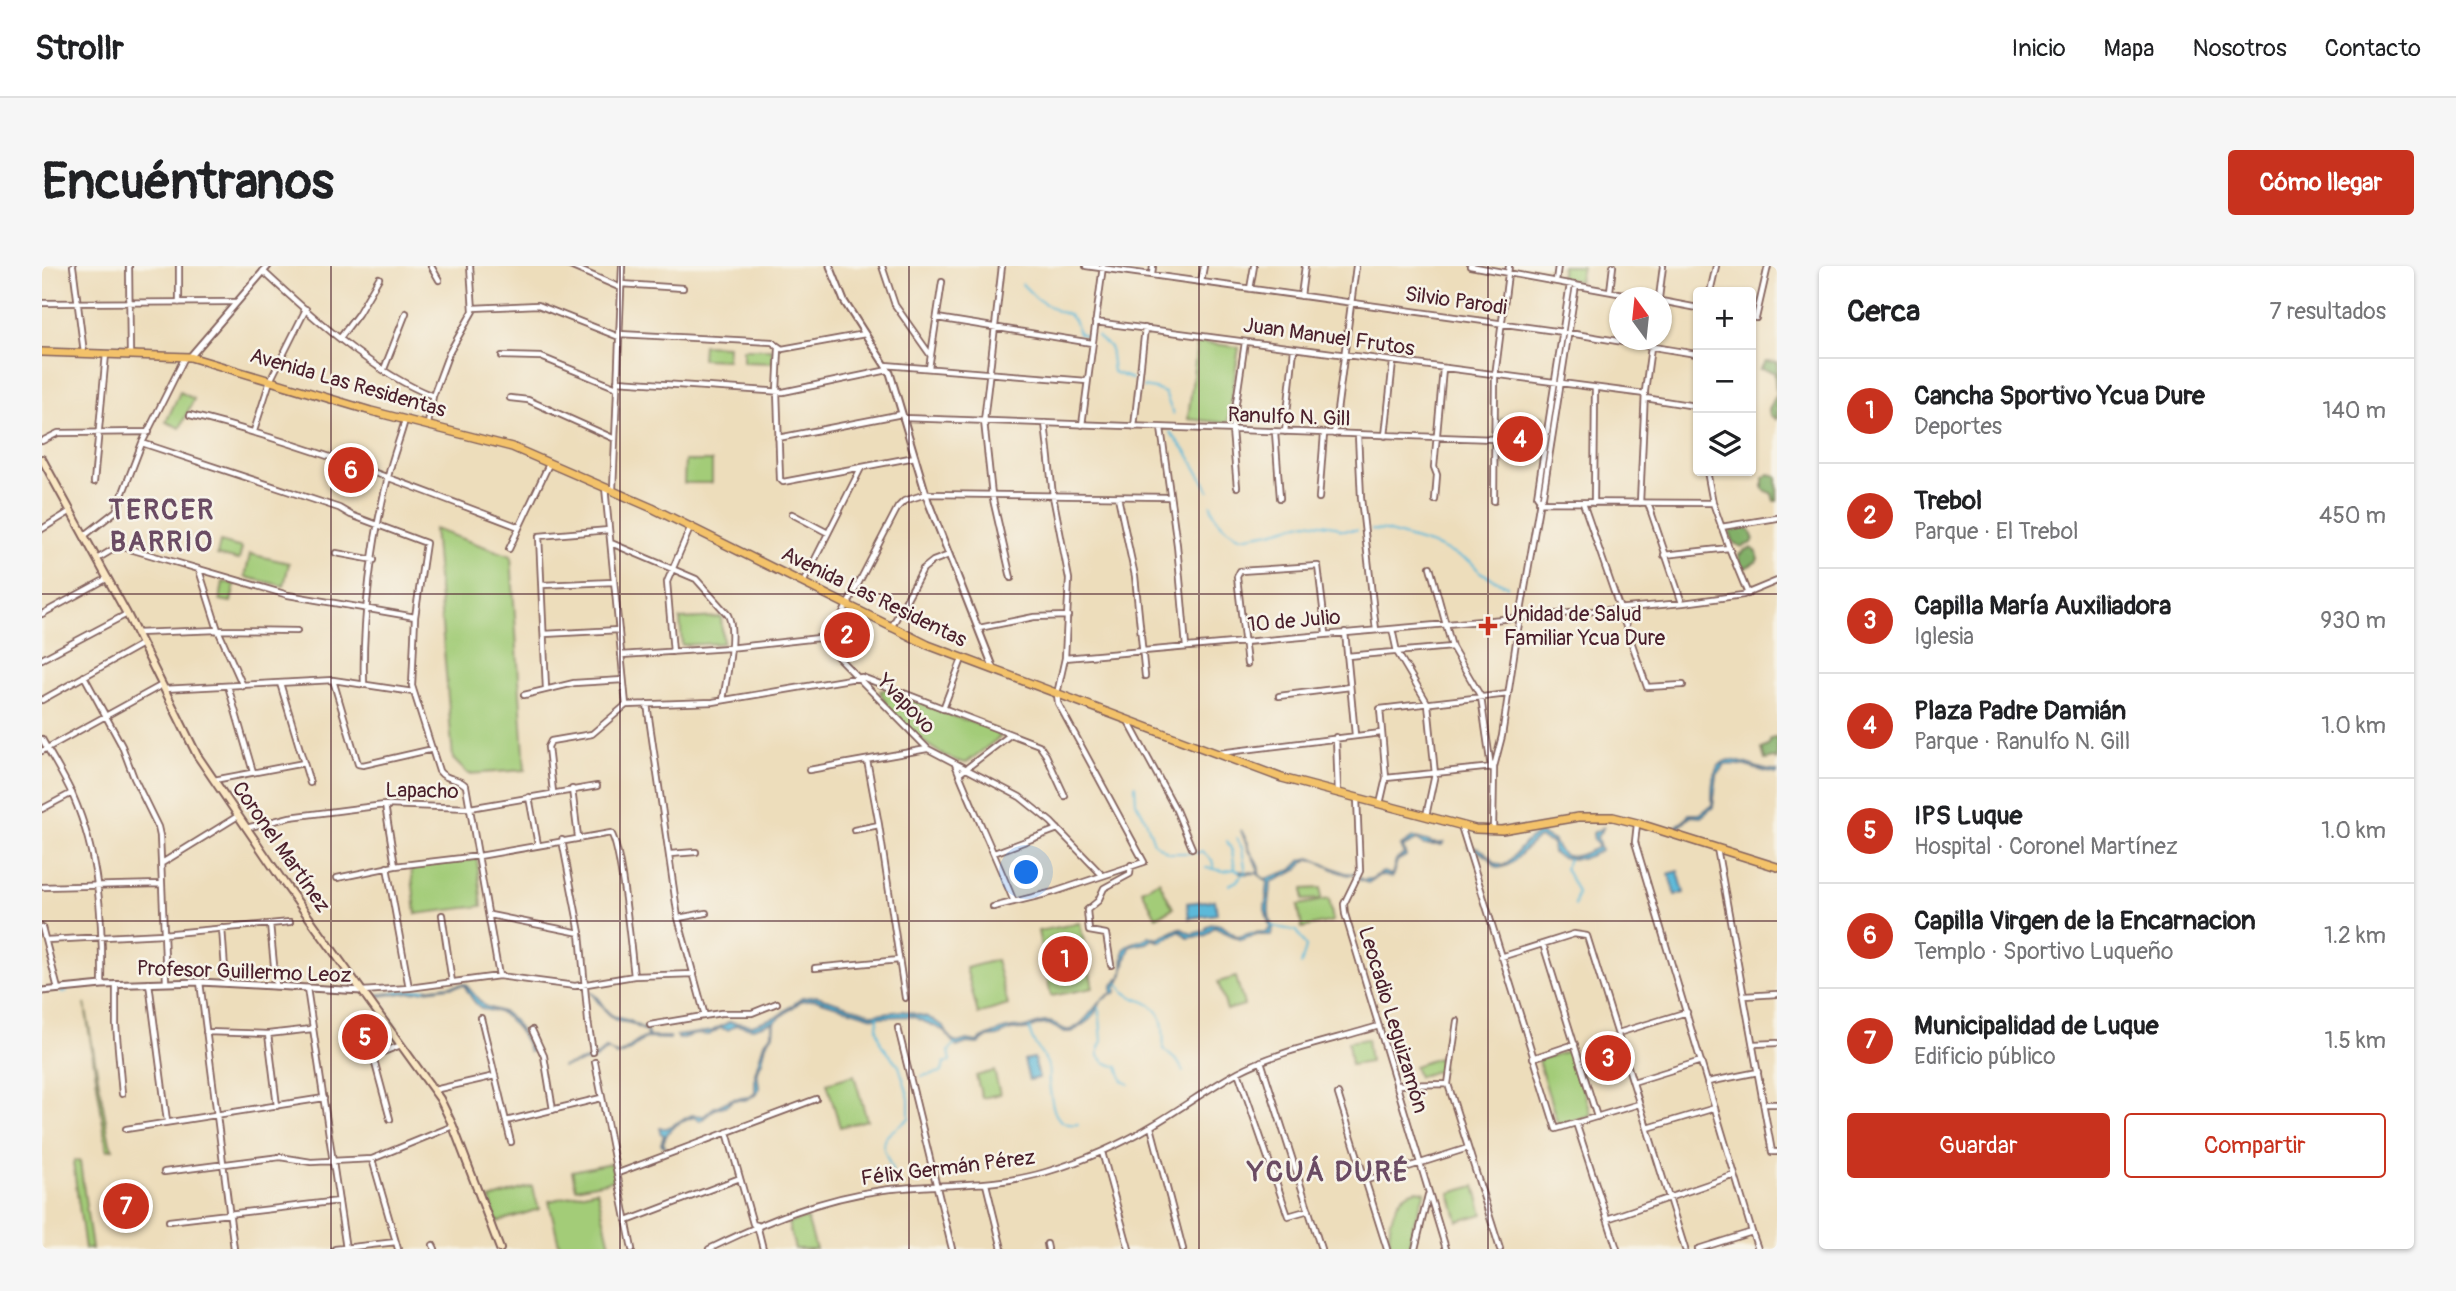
<!DOCTYPE html>
<html lang="es">
<head>
<meta charset="utf-8">
<style>
  :root { --surface:#fff; --page:#f6f6f6; --text:#202124; --muted:#757577; --line:#e0e0e0; --accent:#c8321e }
  body { margin:0; font-family:Pangolin,sans-serif; background:var(--page); color:var(--text) }
  .controls { position:absolute; right:21px; top:21px; display:grid; overflow:hidden; border-radius:7px; box-shadow:0 2px 5px #0004 }
  .controls button { width:63px; height:63px; display:grid; place-items:center; padding:0; border:0; border-bottom:2px solid var(--line); background:var(--surface); color:var(--text); font:35px sans-serif }
  .compass { position:absolute; left:1567px; top:21px; width:63px; height:63px; border-radius:50%; background:var(--surface); box-shadow:0 2px 5px #0004; rotate:345deg }
  .you { position:absolute; left:985px; top:607px; width:24px; height:24px; margin:-18px; border:5px solid #fff; border-radius:50%; background:#1a73e8; box-shadow:0 0 0 10px #1a73e833 }
  .badge { display:grid; place-items:center; width:46px; height:46px; border-radius:50%; background:var(--accent); color:#fff; font-size:23px; font-weight:700 }
  .pin { position:absolute; translate:-50% -50%; border:4px solid #fff; box-shadow:0 2px 7px #0006 }
  .list { margin:0; padding:0; list-style:none }
  h2 { display:flex; justify-content:space-between; align-items:center; height:91px; margin:0; padding:0 28px; font-size:30px }
  h2 small { font-size:23px; font-weight:400; color:var(--muted) }
  .list li { display:grid; grid-template-columns:46px 1fr auto; gap:21px; align-items:center; box-sizing:border-box; height:105px; padding:0 28px; border-top:2px solid var(--line) }
  .list b { display:block; font-size:26px; white-space:nowrap }
  .list p { margin:0; font-size:23px; white-space:nowrap; color:var(--muted) }
  .list em { font-size:23px; font-style:normal; color:var(--muted) }
  .actions { display:flex; gap:14px; padding:21px 28px }
  .actions a { flex:1; padding:16px 0; border:2px solid var(--accent); border-radius:7px; text-align:center; font-size:24px; color:var(--accent) }
  .actions .main { background:var(--accent); color:#fff }
  .icon { flex:none; width:38px; height:38px; fill:none; stroke:currentColor; stroke-width:2; stroke-linecap:round; stroke-linejoin:round }
  .map { position:relative; flex:none; width:1735px; height:983px; overflow:hidden; border-radius:7px }
  header { display:flex; align-items:center; gap:42px; box-sizing:border-box; height:98px; padding:0 35px; background:var(--surface); border-bottom:2px solid var(--line) }
  header strong { font-size:33px }
  nav { display:flex; gap:38px; margin-inline-start:auto; font-size:24px }
  .intro { display:flex; align-items:center; justify-content:space-between; box-sizing:border-box; height:168px; padding:0 42px }
  h1 { margin:0; font-size:49px }
  .button { padding:18px 32px; border-radius:7px; background:var(--accent); color:#fff; font-size:24px; font-weight:700 }
  main { display:flex; gap:42px; padding:0 42px }
  aside { flex:1; background:var(--surface); border-radius:7px; box-shadow:0 2px 5px #0004 }
  .map>svg:first-child { display:block }
</style>
</head>
<body>
<header>
<strong>Strollr</strong>
<nav><a>Inicio</a><a>Mapa</a><a>Nosotros</a><a>Contacto</a></nav>
</header>
<div class="intro"><h1>Encuéntranos</h1><a class="button">Cómo llegar</a></div>
<main>
<div class="map">
<svg width="1735" height="983" viewBox="0 0 1735 983">
  <rect width="100%" height="100%" fill="#f7f3e8"/>
  <filter id="ink" filterUnits="userSpaceOnUse"><feTurbulence type="fractalNoise" baseFrequency=".0143" numOctaves="2"/><feDisplacementMap in="SourceGraphic" scale="14" xChannelSelector="R" yChannelSelector="G"/><feConvolveMatrix kernelMatrix="1 2 1 2 8 2 1 2 1" color-interpolation-filters="sRGB"/></filter>
  <filter id="wash" filterUnits="userSpaceOnUse"><feTurbulence type="fractalNoise" baseFrequency=".00686" numOctaves="4" result="noise"/><feDisplacementMap in="SourceGraphic" scale="28" xChannelSelector="R" yChannelSelector="G"/><feGaussianBlur stdDeviation="1.57" result="paint"/><feColorMatrix in="noise" values="0 0 0 0 0 0 0 0 0 0 0 0 0 0 0 0 0 1.4 0 .05"/><feComposite in="paint" operator="in"/></filter>
  <g filter="url(#wash)">
    <rect width="100%" height="100%" fill="#edddbb"/>
    <path fill="#a3cc78" stroke="#767652" stroke-width="2" d="M1520 0H1540L1537 15 1518 12Z
      M1155 76 1197 81 1186 157 1146 153Z
      M661 79 686 80 685 94 660 93Z
      M701 83H730V97L701 96Z
      M138 126 152 133 138 162 124 156Z
      M1480 148 1502 151 1496 196 1456 193 1459 153 1479 154Z
      M643 195H670V217H642Z
      M392 263 469 290 483 504 426 508 411 493Z
      M178 276 200 282 197 294 175 289Z
      M208 288 247 297 242 320 203 311Z
      M181 316 193 318 189 336 178 334Z
      M679 351 681 377 640 379 638 353Z
      M845 423 867 430 911 450 955 464 958 471 924 497C894 492 849 452 838 425Z
      M435 593 440 640 374 648 369 601Z
      M1117 615 1131 642 1114 651 1100 624Z
      M1279 622V633L1261 634V623Z
      M1287 633 1291 655 1260 662 1256 639Z
      M1038 657 1051 722 1009 730 996 665Z
      M954 694 966 739 936 748 924 702Z
      M1194 711 1202 739 1185 744 1176 716Z
      M43 738 68 878 71 883 65 884Z
      M1325 773 1328 796 1309 799 1306 776Z
      M1529 784 1549 849 1516 859 1496 794Z
      M1396 792 1400 803 1376 811 1372 800Z
      M952 805 958 828 940 832 934 810Z
      M812 809 825 854 798 861 785 817Z
      M33 894 38 896 50 983H43L31 897Z
      M569 897 573 914 534 922 530 905Z
      M490 920 497 943 455 956 448 933Z
      M1433 920 1441 948 1416 955 1408 927Z
      M555 924 569 983H518L507 935Z
      M1376 924 1383 926 1370 961 1367 983H1349C1343 963 1352 926 1376 924Z
      M765 952 774 983H753L746 957Z"/>
    <path fill="#82b068" stroke="#66684a" stroke-width="2" d="M1724 95 1735 96V154L1728 149 1727 144 1734 128 1732 106 1718 103Z
      M1727 208 1735 210V235H1732L1730 228 1721 223V212Z
      M1698 260 1708 264 1712 274 1710 277 1699 281 1692 277 1688 267 1689 263Z
      M1710 282 1715 286 1716 293 1714 296 1701 303 1698 300 1697 289 1703 284Z
      M1735 471V494L1732 492 1723 494 1720 483 1726 480 1729 473Z"/>
    <path fill="#5bb9d9" stroke="#526c82" stroke-width="2" d="M1687 494C1704 495 1719 506 1735 505V508C1717 506 1702 496 1682 499L1675 509 1671 541 1659 551 1649 550 1634 564 1630 563 1643 554 1647 548H1658L1670 539C1671 523 1667 499 1687 494Z
      M1562 561 1555 571 1559 584C1545 593 1526 597 1511 587L1510 577 1497 572C1480 580 1476 600 1456 602L1452 599 1447 591 1427 581C1438 580 1448 589 1453 597L1461 600C1475 591 1480 574 1497 567L1512 575C1521 600 1539 589 1557 581L1552 574 1551 567Z
      M1199 564 1206 577V584C1213 591 1218 599 1217 609L1223 613 1250 604 1260 594 1268 592 1303 607 1313 608V609C1294 610 1279 592 1266 594 1260 595 1259 601 1254 604 1251 607 1233 614 1229 616 1229 632 1223 646 1231 662L1229 669H1213L1199 674 1172 661 1164 669 1146 672 1138 665 1119 676 1111 673 1105 677 1089 680C1081 693 1085 708 1074 721V726L1060 734 1050 752 1030 766H1022L1007 758 996 759 985 764H969L956 770 946 771 936 778 925 777 915 781 901 764 870 750 831 751 773 733 759 735 732 756 731 768 724 778 720 795 715 805 717 822 715 828 703 834H691L685 839 673 843 658 855 652 851C635 857 627 860 621 877L625 882 619 878 622 869 618 867V862H625L650 849 662 850 671 842 690 833 708 831 713 827V807L722 777 730 767V756L711 762 694 759 686 764 678 762 667 769 654 768 637 773 634 770 670 765 687 756 710 759 736 750 760 732 775 730 831 748 861 745 885 751 901 760 908 772 915 777 925 774 935 776C941 771 962 763 969 762 975 761 980 763 986 761 993 759 998 755 1006 756 1016 756 1021 768 1031 763 1048 754 1053 735 1070 727V720L1078 712 1081 705 1082 684C1088 674 1100 677 1107 670L1116 673 1138 662 1149 668 1163 665 1165 660C1179 653 1185 666 1197 671L1209 667 1225 666 1228 662 1223 643 1226 616 1215 607 1200 608 1197 605 1217 607C1213 591 1204 580 1199 564Z
      M1371 572C1381 571 1387 580 1401 577L1400 579H1382L1375 574 1361 581 1364 590 1355 595 1350 611 1338 609 1326 617 1317 614 1318 612 1321 614 1329 613 1341 606 1350 609 1354 594 1362 588 1359 580Z
      M1636 605 1642 627 1633 629 1627 608Z
      M1173 634 1175 648 1147 652 1145 637Z
      M423 718 442 740 463 747 472 755 491 785 487 786C484 772 469 752 456 746 450 743 445 746 439 742 431 737 427 727 422 719L337 730 332 729Z
      M548 726C558 731 559 740 567 747 574 754 581 752 588 755 594 758 596 762 604 763L607 771H628V773L603 772 587 785 575 790 565 783 554 793 519 801 552 792 563 783 576 789C587 784 594 774 605 771L604 765C597 763 594 759 588 757 584 756 580 756 576 755 563 750 557 735 548 726Z
      M992 792 997 812 987 814 982 794Z"/>
    <g fill="none" stroke-linecap="round" stroke-linejoin="round">
      <path stroke="#5bb9d9" stroke-width="2" d="M980 18 995 33 1017 46 1026 48 1032 54 1037 67 1044 70
        M1055 70 1068 81 1071 106 1090 113
        M1101 121 1113 123 1123 127 1131 148
        M1128 166 1146 188 1167 225
        M1169 239C1172 254 1186 266 1200 271L1229 266 1265 256 1293 260 1299 264H1315
        M1330 264 1344 265 1394 280 1429 296 1438 306 1465 320
        M1093 519 1094 536 1104 554 1112 577 1127 587H1149
        M1194 572 1200 582 1204 607
        M1185 575 1190 585 1193 603
        M1154 587 1160 586 1170 594 1172 603 1182 605 1193 603 1197 605
        M1527 593 1523 602 1535 626 1533 640
        M1164 602 1172 603
        M1187 619 1195 615 1201 607
        M1229 660 1255 665 1264 681 1259 699
        M1077 718C1084 735 1106 732 1116 746 1123 757 1121 772 1122 784L1136 796 1141 805
        M19 726 25 725
        M350 726 383 723
        M1057 741 1060 775 1057 781V790L1062 796 1076 801 1081 815 1087 818
        M836 750 835 762 839 778 857 800 864 822 867 833V852C861 858 854 861 848 867 832 879 850 893 851 910
        M988 762C987 776 1002 787 1006 800 1008 806 1006 811 1007 817 1010 837 1010 862 1036 858
        M880 810 900 806 902 797 909 795 907 785 913 778"/>
    </g>
  </g>
  <g filter="url(#ink)">
    <g fill="none" stroke-linecap="round" stroke-linejoin="round">
      <g stroke="#83625d" stroke-width="8">
        <path id="minor" d="M31 0 42 87
          M87 0 88 88
          M137 0V37
          M389 0 397 14
          M528 0 579 22
          M840 0 853 39 889 90
          M960 0 942 155 950 229 969 312
          M1044 0 1521 66 1654 88
          M1428 0 1603 32
          M221 5C267 48 332 108 391 130
          M1110 9 1111 0
          M1514 15 1516 0
          M1159 16 1162 0
          M579 18 641 22
          M1208 23 1212 0
          M1568 25 1571 0
          M1668 26 1674 0
          M1259 30 1263 0
          M1617 32 1621 0
          M1619 35 1656 42
          M0 37 194 36
          M431 42 496 39 577 71
          M1709 51 1714 52 1726 0
          M895 52 1050 77
          M1053 56 1603 128
          M577 68 730 76 740 83 823 68
          M298 72 316 48 337 12
          M737 82 735 125 738 213 741 216 873 191
          M460 90 499 91 575 122
          M843 99 1045 115
          M887 102 900 16
          M342 103 364 47
          M575 115 741 126 846 104
          M468 132 486 134 573 173
          M1603 132 1653 140 1656 158
          M148 149C261 177 369 220 477 261
          M861 152 1452 173
          M386 158 391 130 407 87 431 45 428 0
          M1040 159 1061 0
          M1092 161 1103 62
          M1119 162 1135 279 1144 381
          M212 165 228 115 264 43
          M1233 166 1238 232
          M1243 166 1252 83
          M1292 168 1314 0
          M1316 169 1319 232 1334 364
          M1343 170 1351 96
          M736 172 860 148
          M0 175 16 167 107 166
          M100 177 297 242 309 249 384 277 373 351 370 420 397 505C404 515 417 511 424 520L457 710
          M52 216 64 88
          M563 221 584 439
          M1195 221 1190 164 1203 76
          M571 224 580 0
          M1076 231 1093 310 1103 410
          M1277 232 1282 168
          M1393 234 1395 209 1392 201 1401 103
          M1498 234 1501 230 1534 19
          M1452 235 1453 110 1467 0
          M1497 236 1671 237
          M1541 237 1605 421 1641 419
          M1552 237 1553 123
          M1598 237 1603 125 1610 74
          M1606 237 1640 337
          M750 248 786 267
          M1679 261 1735 252
          M0 263 29 245
          M42 270 74 245 100 177 143 91
          M569 277 654 313 686 349C695 366 684 414 681 434
          M1687 282 1706 328
          M467 283 507 198
          M294 287 332 294
          M1622 289 1687 282 1671 237 1665 205
          M55 293 75 281H81L246 329 373 351
          M1388 301 1410 381 1439 431 1449 502
          M157 304 176 364 201 420
          M761 317 819 202
          M500 319 572 316
          M0 348 66 312
          M849 362 881 303 891 295 907 289
          M937 362 992 351 1026 350
          M1350 363 1355 386 1386 438 1393 508 1384 550
          M1303 366 1313 469
          M94 367 176 364 255 365
          M502 368 577 364
          M785 378 856 241 862 235 884 228 1126 231
          M631 386 625 316 649 260
          M579 389 687 382 777 372 886 483 978 531 1009 556 1060 609
          M1305 390 1410 381
          M1023 392 1641 337 1701 329 1735 315
          M0 393 85 348
          M1205 398 1195 311 1198 305 1276 300 1284 367
          M42 410 80 480 92 512 116 561 118 570 124 716
          M291 414 316 498 321 499 391 483
          M238 417 268 517
          M322 419C320 354 330 274 346 211 350 192 358 173 363 154
          M186 420 211 506
          M122 423 291 414 371 426
          M504 423 497 270 567 264
          M482 429 532 417 581 414
          M1237 430 1308 421
          M0 434 100 378
          M605 438 636 652 663 750
          M901 443 920 393
          M1086 455 1134 544 1150 582
          M1294 471 1296 526
          M0 473C10 491 22 510 31 530 57 589 61 654 60 719
          M0 485 120 419
          M1177 487 1339 467
          M825 494 837 559 863 732
          M913 498C932 545 953 589 972 636
          M767 504 885 483
          M917 508 968 469
          M1344 512 1451 501
          M172 514 262 497
          M530 523 536 571
          M511 526 506 481 509 475 550 468 584 439 671 436 820 411 997 479 1004 489 1023 530
          M487 531 496 579
          M1315 532 1318 605 1302 638 1303 648 1404 983
          M1338 538 1344 512 1338 443 1466 428
          M343 539 353 600
          M0 543 30 527
          M1595 558 1593 576 1710 966 1656 983
          M1419 560 1514 863 1597 838
          M204 562 248 551 318 542 343 539 428 542 555 520
          M812 564 837 559
          M1451 564 1452 501 1460 470 1475 369 1498 234 1495 230 1528 18
          M520 574 538 667 546 755 551 786
          M1675 582 1730 886H1735
          M952 587 1016 563
          M628 588 654 586
          M120 597 196 550
          M345 601 367 722
          M295 612 353 600 437 590 569 567C580 583 589 685 592 710
          M0 621 119 618
          M951 641 1012 626 1102 596 1016 437 1015 428 1023 392 1027 313 1011 230 1003 157
          M400 649 410 716
          M448 649 538 667
          M636 652 664 647
          M228 658 234 720
          M0 661 16 723
          M180 662 184 717
          M4 674 121 668 248 656
          M1501 678 1555 851
          M1459 691 1532 668 1545 670 1643 983
          M1069 699 1064 668 1047 665 1045 644 1056 635 1062 622 1088 608 1089 599
          M773 702 857 694
          M158 716 192 983
          M107 717 125 855
          M74 718V759L80 828
          M265 722 304 983
          M320 725 367 722 457 710 533 720 592 710 652 708
          M1703 730 1735 728
          M439 752 469 876
          M1415 755 1406 818 1458 983
          M608 759 679 747H710L735 737
          M856 762 910 983
          M490 764 502 790 511 844
          M164 766 226 768 270 763
          M1576 767 1645 746
          M226 768 235 840
          M1712 778 1735 777
          M1491 792 1533 778
          M1219 795 1279 983
          M553 796 590 983
          M1196 806 1246 950 1267 944
          M1591 816 1659 795
          M1666 816 1716 806
          M1354 819 1406 818
          M392 824 453 810
          M1296 828 1345 983
          M1722 838H1735
          M348 853 331 790 359 779
          M464 855 559 832
          M1534 857 1575 983
          M1109 861 1141 983
          M1606 862 1673 842
          M84 863 282 832
          M685 866 711 958 715 959 721 983
          M1060 886 1087 983
          M330 893 356 983
          M122 906 238 891 269 896 330 893 411 860
          M576 907 774 833
          M1325 914 1426 882
          M944 918 960 983
          M1565 953 1693 909
          M127 955 297 935
          M585 955 698 912
          M1710 966 1716 983
          M1005 978 1006 983
          M391 979 393 983
          M293 983 354 976
          M667 983C722 956 779 932 841 924 896 917 951 922 1004 906 1041 895 1078 879 1111 859 1140 842 1167 822 1196 806 1238 784 1292 774 1337 760
          M1373 983 1386 929"/>
      </g>
      <g stroke="#83625d" stroke-width="9">
        <path id="tertiary" d="M788 0 802 35 848 107 886 235 952 403
          M148 91 226 0
          M0 725 60 719 158 716 320 725"/>
      </g>
      <g stroke="#83625d" stroke-width="10">
        <path id="secondary" d="M0 193 85 348 155 489 242 617 398 833 411 860 458 983"/>
      </g>
      <g stroke="#83625d" stroke-width="10">
        <path id="primary" d="M0 86 148 91 329 145 470 181 610 242 886 379 1240 512 1433 563 1460 564 1536 551H1571L1595 557 1735 601"/>
      </g>
      <use href="#minor" stroke="#fff" stroke-width="4.5"/>
      <use href="#tertiary" stroke="#fff" stroke-width="5"/>
      <use href="#secondary" stroke="#fae7c3" stroke-width="6"/>
      <use href="#primary" stroke="#f3c26a" stroke-width="7"/>
    </g>
  </g>
  <path fill="none" stroke="#4a1f2b" stroke-width="2" stroke-opacity="0.55" d="M289 0V983M578 0V983M867 0V983M1157 0V983M1446 0V983M0 328H1735M0 655H1735"/>
  <path fill="#c8321e" stroke="#f7f3e8" stroke-width="2.5" d="M1442.5 349.5h7v7h7v7h-7v7h-7v-7h-7v-7h7z"/>
  <g text-anchor="middle" dominant-baseline="central" stroke-width="5" stroke-linejoin="round" paint-order="stroke">
    <g font-size="21" fill="#4a1f2b" stroke="#f7f3e8">
      <text transform="translate(1414 35) rotate(8)">Silvio Parodi</text>
      <text transform="translate(1287 71) rotate(8)">Juan Manuel Frutos</text>
      <text transform="translate(306 117) rotate(16)">Avenida Las Residentas</text>
      <text transform="translate(1247 151) rotate(2)">Ranulfo N. Gill</text>
      <text transform="translate(832 331) rotate(26)">Avenida Las Residentas</text>
      <text transform="translate(1252 355) rotate(-5)">10 de Julio</text>
      <text transform="translate(864 438) rotate(46)">Yvapovo</text>
      <text transform="translate(380 525) rotate(1)">Lapacho</text>
      <text transform="translate(239 581) rotate(55)">Coronel Martínez</text>
      <text transform="translate(202 706) rotate(2)">Profesor Guillermo Leoz</text>
      <text transform="translate(1351 754) rotate(73)">Leocadio Leguizamón</text>
      <text transform="translate(906 902) rotate(-7)">Félix Germán Pérez</text>
    </g>
    <g font-size="21" fill="#4a1f2b" stroke="#f7f3e8" text-anchor="start">
      <text x="1462" y="348">Unidad de Salud<tspan x="1462" dy="24">Familiar Ycua Dure</tspan></text>
    </g>
    <g font-size="28" font-weight="bold" letter-spacing="2" fill="#6a4b63" stroke="#f7f3e8">
      <text x="120" y="244">TERCER<tspan x="120" dy="32">BARRIO</tspan></text>
      <text x="1287" y="906">YCUÁ DURÉ</text>
    </g>
  </g>
</svg>
<div class="controls">
<button>+</button>
<button>−</button>
<button><svg class="icon" aria-label="layers" viewBox="0 0 24 24"><path d="M12 4l9 5-9 5-9-5zM3 14l9 5 9-5"/></svg></button>
</div>
<svg class="compass" viewBox="-18 -18 36 36"><path d="M0-13l5 13h-10z" fill="#e53935"/><path d="M0 13l5-13h-10z" fill="#757577"/></svg>
<div class="you"></div>
<div class="pin badge" style="left:1023px;top:693px">1</div>
<div class="pin badge" style="left:805px;top:369px">2</div>
<div class="pin badge" style="left:1566px;top:792px">3</div>
<div class="pin badge" style="left:1478px;top:173px">4</div>
<div class="pin badge" style="left:323px;top:771px">5</div>
<div class="pin badge" style="left:309px;top:204px">6</div>
<div class="pin badge" style="left:84px;top:940px">7</div>
</div>
<aside>
<h2>Cerca<small>7 resultados</small></h2>
<ul class="list">
<li><span class="badge">1</span><div><b>Cancha Sportivo Ycua Dure</b><p>Deportes</p></div><em>140 m</em></li>
<li><span class="badge">2</span><div><b>Trebol</b><p>Parque · El Trebol</p></div><em>450 m</em></li>
<li><span class="badge">3</span><div><b>Capilla María Auxiliadora</b><p>Iglesia</p></div><em>930 m</em></li>
<li><span class="badge">4</span><div><b>Plaza Padre Damián</b><p>Parque · Ranulfo N. Gill</p></div><em>1.0 km</em></li>
<li><span class="badge">5</span><div><b>IPS Luque</b><p>Hospital · Coronel Martínez</p></div><em>1.0 km</em></li>
<li><span class="badge">6</span><div><b>Capilla Virgen de la Encarnacion</b><p>Templo · Sportivo Luqueño</p></div><em>1.2 km</em></li>
<li><span class="badge">7</span><div><b>Municipalidad de Luque</b><p>Edificio público</p></div><em>1.5 km</em></li>
</ul>
<div class="actions"><a class="main">Guardar</a><a>Compartir</a></div>
</aside>
</main>
</body>
</html>
